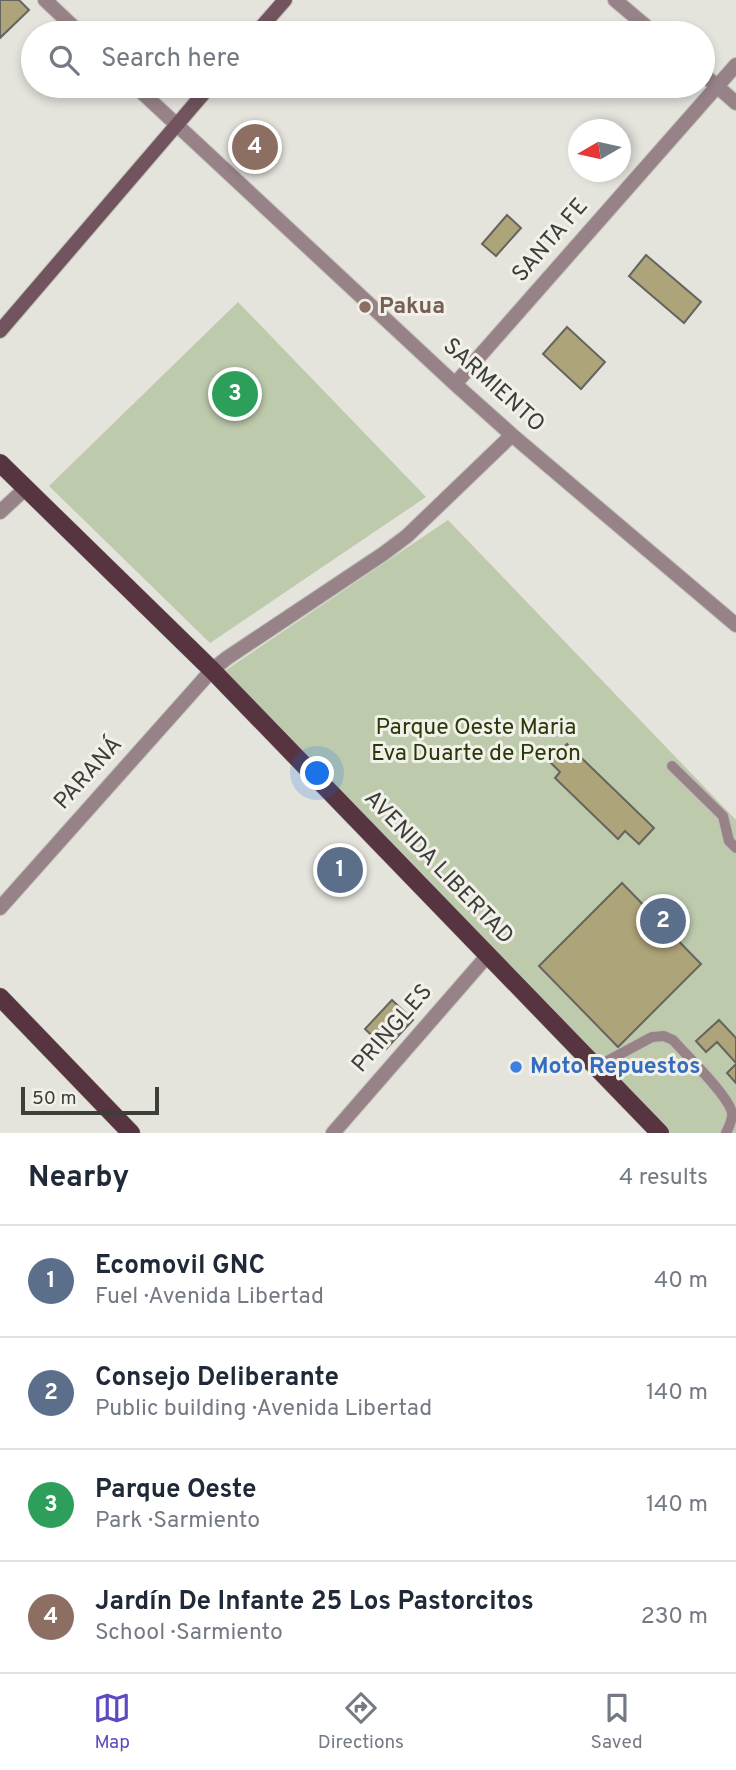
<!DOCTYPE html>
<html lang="en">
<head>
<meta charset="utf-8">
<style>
  :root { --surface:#fff; --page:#f6f6f7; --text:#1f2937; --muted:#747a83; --line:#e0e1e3; --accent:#5f49c2 }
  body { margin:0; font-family:Overpass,sans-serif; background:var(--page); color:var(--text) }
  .compass { position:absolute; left:568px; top:119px; width:63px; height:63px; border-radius:50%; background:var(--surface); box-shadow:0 4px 10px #0003; rotate:261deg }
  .scale { position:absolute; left:21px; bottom:18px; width:138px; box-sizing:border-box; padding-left:7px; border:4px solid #3d3d3a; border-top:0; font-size:19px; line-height:24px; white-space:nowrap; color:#3d3d3a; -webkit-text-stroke:5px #f1f0e9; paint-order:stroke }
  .you { position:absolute; left:318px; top:774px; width:24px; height:24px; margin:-18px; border:5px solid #fff; border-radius:50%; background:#1a73e8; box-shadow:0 0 0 10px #1a73e833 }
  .badge { display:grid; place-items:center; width:46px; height:46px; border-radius:50%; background:var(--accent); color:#fff; font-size:23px; font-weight:700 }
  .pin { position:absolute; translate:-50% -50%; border:4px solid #fff; box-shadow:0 2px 7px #0006 }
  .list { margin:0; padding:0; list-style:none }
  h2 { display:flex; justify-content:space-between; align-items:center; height:91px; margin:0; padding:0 28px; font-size:30px }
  h2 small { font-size:23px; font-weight:400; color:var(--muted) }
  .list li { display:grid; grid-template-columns:46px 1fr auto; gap:21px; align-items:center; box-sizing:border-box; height:112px; padding:0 28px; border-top:2px solid var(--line) }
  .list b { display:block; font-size:26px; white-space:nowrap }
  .list p { margin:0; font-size:23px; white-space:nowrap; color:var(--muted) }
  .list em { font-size:23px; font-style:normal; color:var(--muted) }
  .icon { flex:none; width:38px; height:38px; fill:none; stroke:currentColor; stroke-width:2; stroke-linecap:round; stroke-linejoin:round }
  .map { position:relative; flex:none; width:736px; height:1133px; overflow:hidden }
  .search { position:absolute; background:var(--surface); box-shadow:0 4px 10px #0003; left:21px; right:21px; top:21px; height:77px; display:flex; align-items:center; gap:18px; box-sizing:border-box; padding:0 24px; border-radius:38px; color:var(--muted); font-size:26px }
  .sheet { height:539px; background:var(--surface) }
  nav { display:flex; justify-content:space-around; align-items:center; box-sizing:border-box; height:98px; border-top:2px solid var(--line); background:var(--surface); font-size:19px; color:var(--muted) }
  nav a { display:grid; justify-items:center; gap:4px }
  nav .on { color:var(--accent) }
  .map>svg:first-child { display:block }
</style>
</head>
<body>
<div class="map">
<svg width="736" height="1133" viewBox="0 0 736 1133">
  <rect width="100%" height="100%" fill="#e4e3dc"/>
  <path fill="#bdcaac" d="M238 302 426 497 210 643 49 486Z
    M448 520 736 820V1133H670L223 672Z"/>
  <path fill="#aea479" stroke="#66645f" stroke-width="2" d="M0 0H19L29 10 0 38Z
    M507 215 521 228 496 256 482 244Z
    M646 255 701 302 684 323 629 276Z
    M567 327 605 362 581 389 543 354Z
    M567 744 654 828 639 844 625 831 618 839 555 778 560 772 550 762Z
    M622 883 701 964 618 1047 539 966Z
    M392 1000 413 1020 386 1049 365 1029Z
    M719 1020 736 1038V1063L717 1042 706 1052 696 1041Z
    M736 1064V1083L727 1073Z"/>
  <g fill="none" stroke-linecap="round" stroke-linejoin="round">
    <g stroke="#bfbeb8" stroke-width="12">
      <path id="lane" d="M672 766 723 816 729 841 736 848
        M596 1067 652 1037 664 1036 673 1040C686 1055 729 1096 732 1113 733 1119 729 1127 726 1133"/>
    </g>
    <g stroke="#bfbeb8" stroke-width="16">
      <path id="street" d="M45 0 80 33
        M615 0 654 33
        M703 74 736 103
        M135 86 455 384 512 435 736 625
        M455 384 736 65
        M0 512 26 488
        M0 908 212 670 227 658 383 554 407 536 512 435
        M333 1133 488 955"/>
    </g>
    <g stroke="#bfbeb8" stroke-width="16">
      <path id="secondary" d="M256 33 285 0
        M0 331 210 86"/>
    </g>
    <g stroke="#bfbeb8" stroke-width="19">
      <path id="primary" d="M0 463 212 670 660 1133
        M0 997 131 1133"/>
    </g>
    <use href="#lane" stroke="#978288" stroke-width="10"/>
    <use href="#street" stroke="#978288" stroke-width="14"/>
    <use href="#secondary" stroke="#71545e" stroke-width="14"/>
    <use href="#primary" stroke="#563440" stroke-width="18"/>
  </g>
  <circle fill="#8d6e63" stroke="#f1f0e9" stroke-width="2.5" cx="365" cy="307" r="7"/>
  <circle fill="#3f7fe0" stroke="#f1f0e9" stroke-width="2.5" cx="516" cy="1067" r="7"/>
  <g text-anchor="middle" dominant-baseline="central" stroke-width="6" stroke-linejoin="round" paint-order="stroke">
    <g font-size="23" fill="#3d3d3a" stroke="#f1f0e9">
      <text transform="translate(551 241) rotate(-49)">SANTA FE</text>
      <text transform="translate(493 386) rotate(42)">SARMIENTO</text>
      <text transform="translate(89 774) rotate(-48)">PARANÁ</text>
      <text transform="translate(438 868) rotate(46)">AVENIDA LIBERTAD</text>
      <text transform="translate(393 1029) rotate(-49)">PRINGLES</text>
    </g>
    <g font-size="23" font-weight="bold" fill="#785e54" stroke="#f1f0e9" text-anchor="start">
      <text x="379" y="307">Pakua</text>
    </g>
    <g font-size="23" fill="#293909" stroke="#f1f0e9">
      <text x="476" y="728">Parque Oeste Maria<tspan x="476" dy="26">Eva Duarte de Peron</tspan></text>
    </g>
    <g font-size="23" font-weight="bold" fill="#366cbe" stroke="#f1f0e9" text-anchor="start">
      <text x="530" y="1067">Moto Repuestos</text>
    </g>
  </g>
</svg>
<svg class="compass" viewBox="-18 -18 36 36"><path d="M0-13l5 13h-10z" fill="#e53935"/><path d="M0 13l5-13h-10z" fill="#747a83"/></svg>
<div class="scale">50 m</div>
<div class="you"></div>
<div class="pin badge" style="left:340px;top:870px;background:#5c6f8a">1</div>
<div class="pin badge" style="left:663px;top:921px;background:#5c6f8a">2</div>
<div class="pin badge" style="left:235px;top:394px;background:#2e9e5b">3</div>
<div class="pin badge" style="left:255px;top:147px;background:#8d6e63">4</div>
<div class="search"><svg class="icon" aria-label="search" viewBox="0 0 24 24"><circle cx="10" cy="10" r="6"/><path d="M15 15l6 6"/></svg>Search here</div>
</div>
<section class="sheet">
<h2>Nearby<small>4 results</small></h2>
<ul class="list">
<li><span class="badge" style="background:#5c6f8a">1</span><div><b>Ecomovil GNC</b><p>Fuel · Avenida Libertad</p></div><em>40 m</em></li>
<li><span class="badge" style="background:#5c6f8a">2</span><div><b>Consejo Deliberante</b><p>Public building · Avenida Libertad</p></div><em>140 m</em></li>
<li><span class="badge" style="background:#2e9e5b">3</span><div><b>Parque Oeste</b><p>Park · Sarmiento</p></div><em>140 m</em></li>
<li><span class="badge" style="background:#8d6e63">4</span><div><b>Jardín De Infante 25 Los Pastorcitos</b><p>School · Sarmiento</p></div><em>230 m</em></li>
</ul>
</section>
<nav>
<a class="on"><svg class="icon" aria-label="map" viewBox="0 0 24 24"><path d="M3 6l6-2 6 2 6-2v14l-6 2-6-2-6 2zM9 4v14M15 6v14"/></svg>Map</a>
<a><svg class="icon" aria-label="directions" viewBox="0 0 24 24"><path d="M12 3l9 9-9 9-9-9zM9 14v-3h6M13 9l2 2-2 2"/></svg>Directions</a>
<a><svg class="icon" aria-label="saved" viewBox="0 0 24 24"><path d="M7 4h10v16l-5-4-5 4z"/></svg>Saved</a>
</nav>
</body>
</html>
